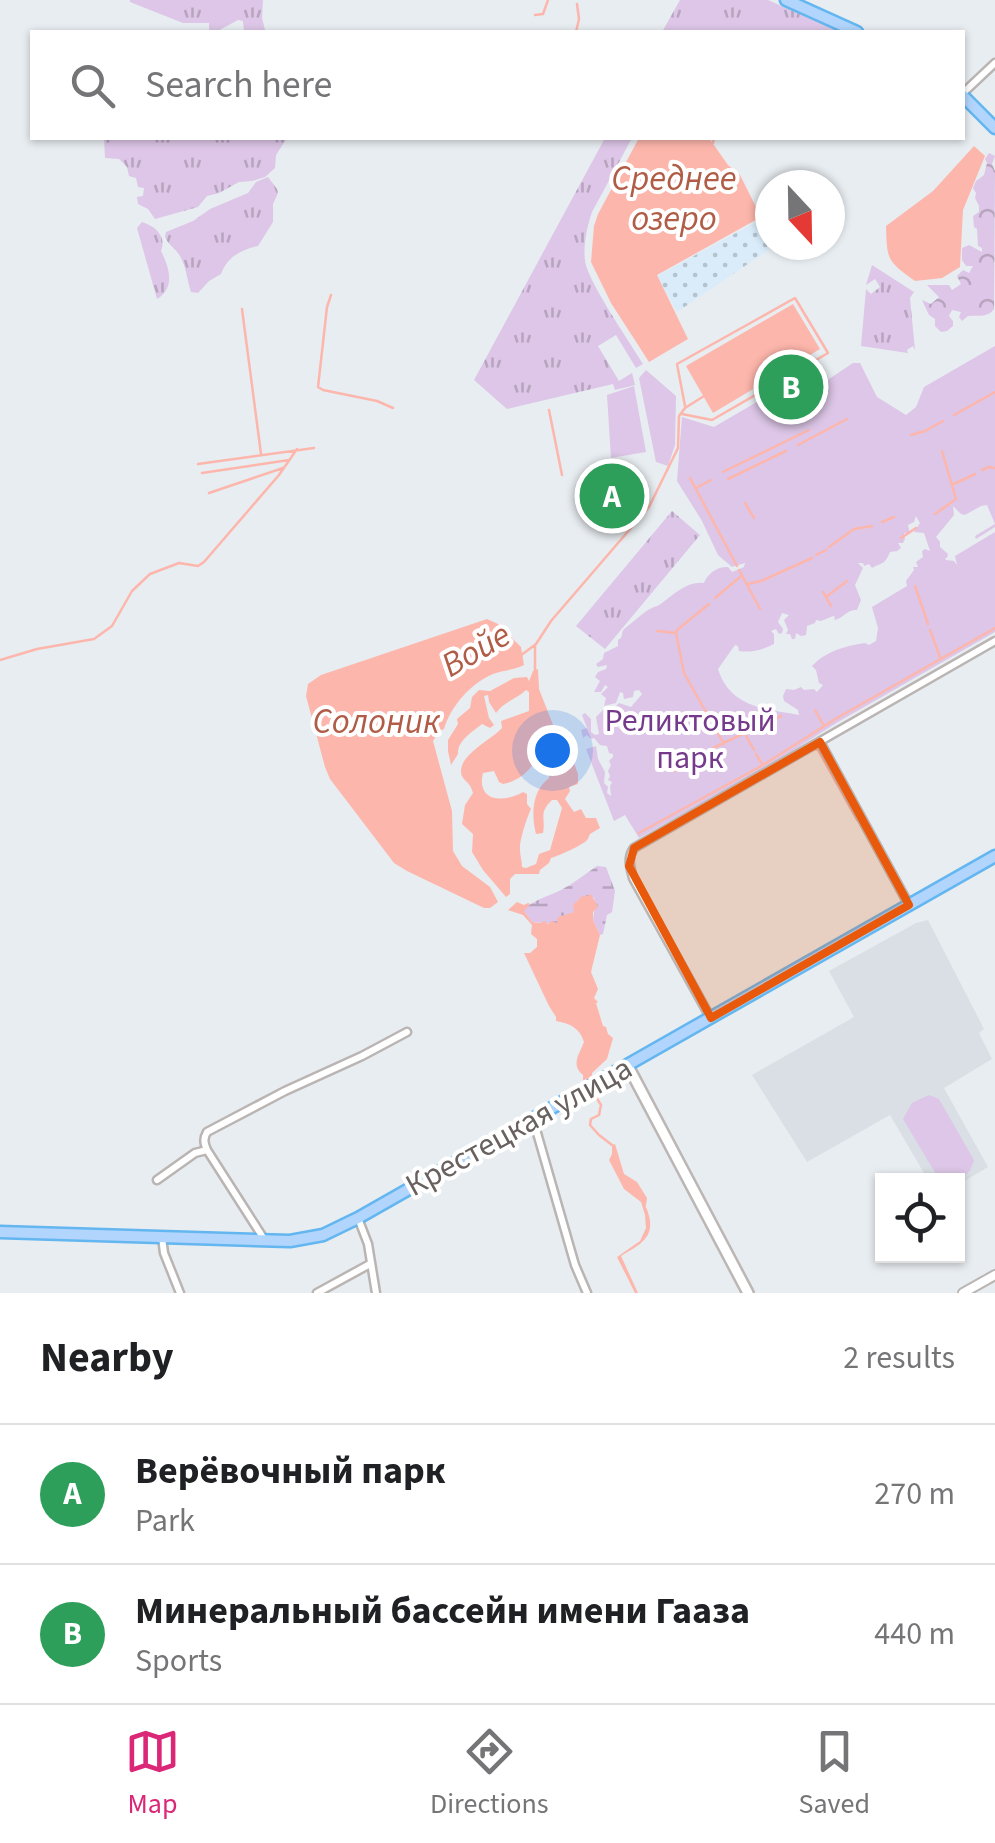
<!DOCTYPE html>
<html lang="en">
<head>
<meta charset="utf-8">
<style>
  :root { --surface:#fff; --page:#f2f2f2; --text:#202124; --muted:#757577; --line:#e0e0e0; --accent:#db2777 }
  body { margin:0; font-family:"Source Sans 3",sans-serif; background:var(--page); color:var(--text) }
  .controls { position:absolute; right:30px; bottom:30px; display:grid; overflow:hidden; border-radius:0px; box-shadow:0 2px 8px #0004 }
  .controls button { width:90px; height:90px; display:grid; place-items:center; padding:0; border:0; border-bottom:2px solid var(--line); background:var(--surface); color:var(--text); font:50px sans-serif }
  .compass { position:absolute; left:755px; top:170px; width:90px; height:90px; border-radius:50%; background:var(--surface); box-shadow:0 2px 8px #0004; rotate:158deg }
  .you { position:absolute; left:552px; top:750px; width:35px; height:35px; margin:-25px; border:8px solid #fff; border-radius:50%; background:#1a73e8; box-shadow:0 0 0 15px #1a73e833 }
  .badge { display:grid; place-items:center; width:65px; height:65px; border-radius:50%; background:var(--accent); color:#fff; font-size:32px; font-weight:700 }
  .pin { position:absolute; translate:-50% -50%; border:5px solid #fff; box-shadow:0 2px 10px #0006 }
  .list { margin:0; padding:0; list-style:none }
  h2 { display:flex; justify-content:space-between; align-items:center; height:130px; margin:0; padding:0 40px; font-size:42px }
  h2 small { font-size:32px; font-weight:400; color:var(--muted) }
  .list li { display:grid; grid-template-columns:65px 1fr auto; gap:30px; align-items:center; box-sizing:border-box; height:140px; padding:0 40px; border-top:2px solid var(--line) }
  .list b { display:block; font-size:38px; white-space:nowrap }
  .list p { margin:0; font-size:32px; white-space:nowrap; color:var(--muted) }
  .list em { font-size:32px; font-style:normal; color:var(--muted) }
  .icon { flex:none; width:55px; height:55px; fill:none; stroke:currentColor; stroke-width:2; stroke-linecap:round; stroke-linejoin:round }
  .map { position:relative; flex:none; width:995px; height:1293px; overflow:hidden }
  .search { position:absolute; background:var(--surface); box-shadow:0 2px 8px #0004; left:30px; right:30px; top:30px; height:110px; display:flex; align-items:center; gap:25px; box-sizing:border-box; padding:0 35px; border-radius:0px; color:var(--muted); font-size:38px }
  .sheet { height:410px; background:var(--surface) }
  nav { display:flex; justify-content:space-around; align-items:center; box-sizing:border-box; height:140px; border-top:2px solid var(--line); background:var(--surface); font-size:28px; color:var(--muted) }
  nav a { display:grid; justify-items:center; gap:5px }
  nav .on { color:var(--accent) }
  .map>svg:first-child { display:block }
</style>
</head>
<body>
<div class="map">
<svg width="995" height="1293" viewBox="0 0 995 1293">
  <defs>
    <pattern id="grass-tufts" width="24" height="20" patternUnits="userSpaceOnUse" patternTransform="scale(2.5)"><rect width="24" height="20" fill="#ddc6e7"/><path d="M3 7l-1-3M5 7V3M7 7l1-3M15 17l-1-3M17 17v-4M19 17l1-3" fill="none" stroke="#b7a4be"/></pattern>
    <pattern id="forest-crowns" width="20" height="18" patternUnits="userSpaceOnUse" patternTransform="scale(2.5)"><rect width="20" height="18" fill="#ddc6e7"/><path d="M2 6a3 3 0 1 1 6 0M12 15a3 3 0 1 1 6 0" fill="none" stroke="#b7a4be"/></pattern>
    <pattern id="wetland-marsh" width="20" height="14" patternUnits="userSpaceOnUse" patternTransform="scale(2.5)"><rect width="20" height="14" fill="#ddc6e7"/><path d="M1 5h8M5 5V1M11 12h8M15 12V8" fill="none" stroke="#b7a4be"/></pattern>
    <pattern id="sand-dots" width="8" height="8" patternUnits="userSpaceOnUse" patternTransform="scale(2.5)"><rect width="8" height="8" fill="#daecfa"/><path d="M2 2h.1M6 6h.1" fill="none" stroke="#b5c3ce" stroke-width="1.8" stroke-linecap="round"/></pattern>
  </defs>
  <rect width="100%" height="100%" fill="#e8edf1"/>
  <path fill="#d9dfe4" d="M928 920 984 1029 979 1033 992 1059 944 1088 988 1167 958 1185V1180H928L890 1115 807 1162 752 1075 854 1017 829 971 916 923Z"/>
  <path fill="url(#grass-tufts)" d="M130 0H263L262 18 265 30 264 32H244L243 21 238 20 216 32 209 30V23H183L130 2Z
    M680 0H768L840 32H662Z
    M104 138H287L276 155 275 168 265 177 252 181 239 182 219 193 207 196 198 207 155 219 148 209 138 204 137 197 143 196 144 188 138 187 136 178 129 176 127 167 119 159 105 158Z
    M605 138H632L592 212C587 227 583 245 585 260 586 279 631 344 643 364L636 368 616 335 598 346 619 381 632 373 635 385 615 390 613 384 507 409 474 380Z
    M268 177 277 189 278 193 273 204V222L258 246C242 249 227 257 221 274L209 281 198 293 191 292C187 280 187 270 181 258 177 249 169 246 165 237L166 232 193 221 210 209 248 193 256 182Z
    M142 222C155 226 167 236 161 251 169 267 176 287 157 299L137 228Z
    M872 265 914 292 910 298 915 350 913 346 907 350 908 353 861 346 866 289 871 294 880 287 875 279 866 285Z
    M672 511 700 535 605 649 576 626Z"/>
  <path fill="url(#forest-crowns)" d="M989 153 995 156 992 164 995 171 994 309C988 318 977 315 968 316L962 321 959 317 961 312 952 310 949 316 953 321V326L947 331 941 332 935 326V319L929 315 922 300 931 304 939 297 927 285H949L952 290 961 284 957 276 963 270 969 273 973 266H966L962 260V248L969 245 982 252V248L978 246 977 229 974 227 973 216 979 212V206L975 198 976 193 973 188 976 181 984 175 987 163 985 159Z"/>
  <path fill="url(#wetland-marsh)" d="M597 866 606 867 615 891 612 912 607 915 603 934 600 935 593 920 595 905 594 897 557 924 532 922 523 910C535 899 547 897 561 890 574 883 585 874 597 866Z"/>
  <path fill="url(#sand-dots)" d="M767 216 770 222V245H776L677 312 657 276Z"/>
  <path fill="#ddc6e7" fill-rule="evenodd" d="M995 346V527L976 539 975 536 995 524 987 505 981 506 965 515 961 514 953 506 954 515 936 537 940 542V547L948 554 947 558H945L946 560 954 561 957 565 955 556 995 532V632L838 722 767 767 639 838 625 815 614 821 586 749 596 746 598 759 605 772 604 783 608 787 607 793 611 796 610 786 612 782 608 780 610 776 608 771 611 765 609 761 613 757V754L609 753 607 746 600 745 594 738 591 739 587 735 583 738 581 730 587 728 582 715 585 713 591 719V732L595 735 599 734 596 717 604 709 616 714V725L624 733H627L629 726 620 720 624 713 621 708 615 707 619 703 631 707 642 694 639 690 634 691 633 697 624 699 623 693 620 692 616 703 604 706 606 698 601 694 608 687 605 685 601 692H594L600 681 595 677 598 672 606 669 607 665 598 667 596 664 603 659 604 653 618 646V640L621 638 623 630C632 623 639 616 648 610 655 606 657 607 662 603 675 593 688 581 704 583 707 574 718 566 728 567L732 572 744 567 745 563 732 567 718 555 702 521 677 481 682 417 714 427 774 392 780 402 802 389 811 403 816 400 811 391 853 363H860L877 397 906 415 916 407 924 387ZM916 516 920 523 914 532 924 533 930 551 925 549 922 551 923 557 916 562 918 567H913L914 570 906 581 907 586 872 607 878 628 876 641 869 645 865 643C845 646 826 651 812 666L816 670 819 683 823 685 817 692 814 689 804 690 801 687 794 690 786 689 783 696 784 701 798 710 799 715C764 709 730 707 718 669L735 645 738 646 739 651C750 653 763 650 774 644V634L771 631 776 629 779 634 782 633 783 629 778 622 782 613 789 615 784 620 788 630 786 634H790L792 639H795L796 633 801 636 806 635 807 626 815 623 816 620 821 621 833 616 835 617 834 620C845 618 845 610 857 610L861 600 855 585 863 568 858 563H863L864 566 869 564 872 568C882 562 884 566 890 552L897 551 901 548 898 543H903L905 539 904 533 910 534 908 525 914 522Z
    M646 370 676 396 675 445 668 466 656 462 639 378Z
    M634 386 646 452 611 458 607 395Z
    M610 475 640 480V502C618 522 614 524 587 510L583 491 593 478Z
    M929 1095 939 1099 974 1160 970 1171 958 1181 939 1179 903 1119 912 1103Z"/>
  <path fill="#fdb6ac" d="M639 138H709L728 165 740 175 761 217 657 275 688 339 649 362 611 303 591 262 594 226 598 214Z
    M974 146 985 156 963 210 960 267 942 278 915 281C887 261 887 260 886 226L933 191Z
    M793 304 820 349 713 413 686 366Z
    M487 619 498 624 521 647 524 665C515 670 503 670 493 674 470 684 451 706 444 729L439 731 433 741 452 811 453 851 462 866 490 887 498 902 490 908H484L407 871 394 863 330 779 325 767 306 696 308 684 321 675Z
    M538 669 539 689 557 735 540 746C538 765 521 781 503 784L499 782 494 771 483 773C476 802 504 803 523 792L527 794V804L531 809C527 817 519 842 520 850 520 855 522 861 522 867L526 868 536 864 539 854 550 850 562 808 557 800H552C538 813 546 818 543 833L536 834C531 814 532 791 549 778L550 767 559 766 573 760 578 774V784L569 787 570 791 565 799 574 812 581 809 586 818H596L600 828 590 834C589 836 588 839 587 840 585 844 556 857 551 858L549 863 540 870 539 874H515L510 879V894L506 897 483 870 472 852 473 834 462 824 465 805 473 793C470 780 461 781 461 771 461 754 492 739 502 728L501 721 529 711V692L526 690C517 699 503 702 496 713L489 702 488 695 484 696 489 718 494 725 490 728 482 724C472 732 457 741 458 754L451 765 448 751V740L458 724 457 719 470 708 472 697 479 690 490 691 514 678 527 677 529 681 533 671Z
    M591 894 598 907 593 912V920L600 935 591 972 598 989 594 998 598 1002 596 1003 603 1026 606 1027 608 1034 613 1038 607 1059 592 1073V1080L589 1081 583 1080V1075C570 1065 580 1053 584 1042 580 1028 569 1023 556 1021V1017L549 1006 524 953H530L537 947V939L531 934 532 925 523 915 508 910 517 902 524 905 528 903 530 904 524 911 532 922 540 923 545 921 548 924 552 921 557 923 558 917 574 912 573 905 583 895 585 897Z
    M615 1144 624 1174 637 1182 647 1198C645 1214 645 1200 649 1216 655 1239 637 1246 621 1256L638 1293H635L617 1257 640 1241 646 1228 645 1215 641 1202 624 1189 609 1160 612 1154V1145Z"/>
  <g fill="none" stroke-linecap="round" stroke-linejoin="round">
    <path stroke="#fdb6ac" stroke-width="2.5" d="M535 15 543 14 548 0
      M576 32 579 19 577 4
      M713 143 714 138
      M331 295 327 307 318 387 323 390 377 401 393 408
      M242 309 261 454
      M549 410 562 475
      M682 414 712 420 828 353 795 298 677 364 685 406
      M954 415 995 392
      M911 435 925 431 943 421
      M798 445 847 419
      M198 464 314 448
      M982 470 989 467 995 468
      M723 472 809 430
      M202 473 289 460
      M690 478 737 566
      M728 479 786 451
      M954 484 975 474
      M696 488 711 480
      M209 493 283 468
      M745 503 754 518
      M935 514 956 499 942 451
      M882 522 894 517
      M901 538 916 528
      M829 547 854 529 872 526
      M816 555 826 550
      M739 570 760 609
      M747 584 761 581 812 558
      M915 586 928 624
      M823 592 831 606
      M826 597 847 581
      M715 598 740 577
      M709 604 677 630 676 633 684 673 724 744
      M930 630 940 657
      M657 631 676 633
      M520 656 536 644 551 621 649 507 678 448 679 416 685 408 704 396
      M0 660 37 649 94 639 112 626 132 591 150 574 179 563 198 566 204 562 279 475 297 449
      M535 672V645
      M815 710 824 726
      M745 734 754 750
      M813 749 818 750 857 820
      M756 754 762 764
      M675 771 715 747 781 716
      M639 833 763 765 837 718 995 628
      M594 1094 601 1105 599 1115 591 1119 590 1125 599 1135 612 1145"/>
    <g stroke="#bab5b3" stroke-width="11">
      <path id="minor" d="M962 94 995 63
        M820 742 909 905
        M710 1017 633 878C630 867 627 858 634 848L995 641
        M533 1119 575 1265 587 1293
        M207 1150 264 1239
        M157 1180 195 1153 207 1150C204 1143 203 1139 207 1132L285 1091 362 1056 407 1032
        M358 1218 368 1244 376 1293
        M162 1237 164 1253 180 1293
        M317 1293 370 1264"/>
    </g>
    <g stroke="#bab5b3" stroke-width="12">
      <path id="tertiary" d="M963 1293 995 1275"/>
    </g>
    <g stroke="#bcb6b4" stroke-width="14">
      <path id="secondary" d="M628 1066 748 1293"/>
    </g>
    <g stroke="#63b6ef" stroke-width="15">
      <path id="primary" d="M786 0 857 32
        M962 95 995 128
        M0 1232 290 1241 323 1235 358 1218 995 856"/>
    </g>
    <use href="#minor" stroke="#fff" stroke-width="6"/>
    <use href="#tertiary" stroke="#fff" stroke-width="8"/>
    <use href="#secondary" stroke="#fff" stroke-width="9"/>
    <use href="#primary" stroke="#b1d5fd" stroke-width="10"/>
  </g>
  <path fill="#e8590c" fill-opacity="0.2" stroke="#e8590c" stroke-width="8" stroke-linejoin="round" d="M820 742 909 905 711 1018 629 866 634 848Z"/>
  <g text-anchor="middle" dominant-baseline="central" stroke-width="8" stroke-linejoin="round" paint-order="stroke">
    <g font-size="32" fill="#763a8c" stroke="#fff">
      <text x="690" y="721">Реликтовый<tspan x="690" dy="37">парк</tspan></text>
    </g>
    <g font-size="32" fill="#68615f" stroke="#fff">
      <text transform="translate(519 1127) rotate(-29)">Крестецкая улица</text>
    </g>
    <g font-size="35" font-style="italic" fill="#b05c46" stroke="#fff">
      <text x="674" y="179">Среднее<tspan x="674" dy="40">озеро</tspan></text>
      <text transform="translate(476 650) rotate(-30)">Войе</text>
      <text x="376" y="722">Солоник</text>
    </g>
  </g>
</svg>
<div class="controls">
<button><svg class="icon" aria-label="locate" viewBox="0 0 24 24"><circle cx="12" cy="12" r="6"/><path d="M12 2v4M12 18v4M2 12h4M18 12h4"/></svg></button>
</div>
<svg class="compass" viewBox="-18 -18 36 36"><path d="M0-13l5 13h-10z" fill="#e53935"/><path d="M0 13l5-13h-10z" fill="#757577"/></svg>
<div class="you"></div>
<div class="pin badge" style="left:612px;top:496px;background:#2e9e5b">A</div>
<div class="pin badge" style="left:791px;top:387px;background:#2e9e5b">B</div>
<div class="search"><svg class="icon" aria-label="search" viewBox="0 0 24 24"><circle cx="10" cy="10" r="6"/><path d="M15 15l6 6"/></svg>Search here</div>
</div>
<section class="sheet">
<h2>Nearby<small>2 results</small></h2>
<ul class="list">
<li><span class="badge" style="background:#2e9e5b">A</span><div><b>Верёвочный парк</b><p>Park</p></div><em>270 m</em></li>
<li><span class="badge" style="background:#2e9e5b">B</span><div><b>Минеральный бассейн имени Гааза</b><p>Sports</p></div><em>440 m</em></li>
</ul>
</section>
<nav>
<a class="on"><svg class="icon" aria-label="map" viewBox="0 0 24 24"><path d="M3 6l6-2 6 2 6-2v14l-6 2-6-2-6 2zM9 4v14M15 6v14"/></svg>Map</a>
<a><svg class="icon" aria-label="directions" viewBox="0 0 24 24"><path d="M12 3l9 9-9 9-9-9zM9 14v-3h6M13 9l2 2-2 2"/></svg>Directions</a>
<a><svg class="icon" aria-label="saved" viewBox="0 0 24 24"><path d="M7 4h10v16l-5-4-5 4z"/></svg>Saved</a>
</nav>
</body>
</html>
